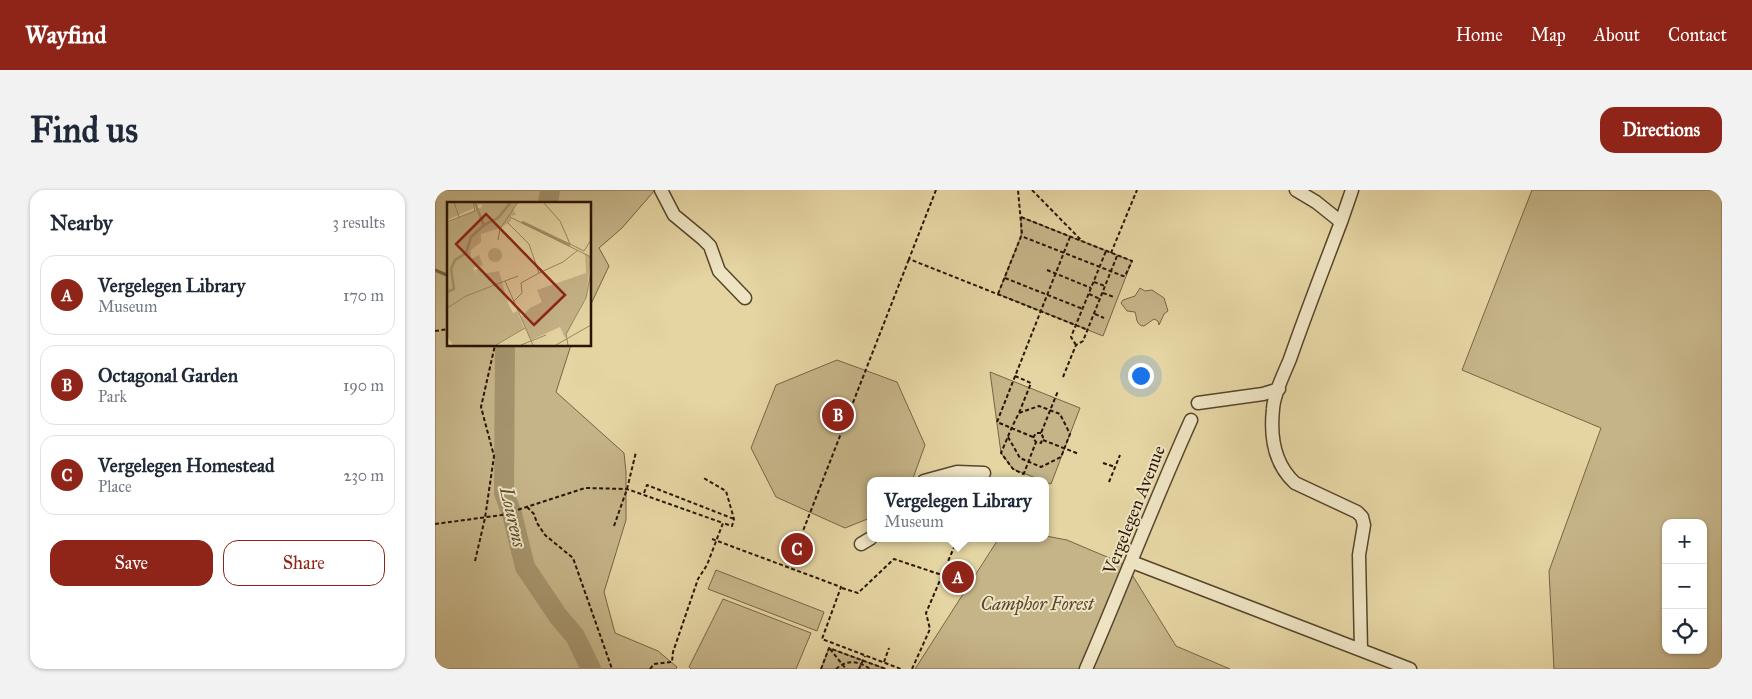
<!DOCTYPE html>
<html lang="en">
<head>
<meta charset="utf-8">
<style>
  :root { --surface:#fff; --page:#f2f2f3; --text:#1f2937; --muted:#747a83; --line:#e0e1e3; --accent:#8f2418 }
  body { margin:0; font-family:"IM FELL Great Primer",serif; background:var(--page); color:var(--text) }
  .controls { position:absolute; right:15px; bottom:15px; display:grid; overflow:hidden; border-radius:10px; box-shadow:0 1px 4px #0004 }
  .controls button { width:45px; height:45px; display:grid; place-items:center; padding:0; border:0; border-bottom:1px solid var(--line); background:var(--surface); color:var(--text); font:25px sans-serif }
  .you { position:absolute; left:705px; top:185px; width:18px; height:18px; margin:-12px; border:4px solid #fff; border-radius:50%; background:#1a73e8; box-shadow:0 0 0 8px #1a73e833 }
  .badge { display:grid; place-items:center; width:32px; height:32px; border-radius:50%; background:var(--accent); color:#fff; font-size:16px; font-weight:700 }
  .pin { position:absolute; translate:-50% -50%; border:2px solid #fff; box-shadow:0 1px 5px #0006 }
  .popup { position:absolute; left:432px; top:287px; width:182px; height:65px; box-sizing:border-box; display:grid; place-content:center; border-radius:10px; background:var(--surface); filter:drop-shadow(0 1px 4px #0005); font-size:16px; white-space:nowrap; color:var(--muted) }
  .popup b { font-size:19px; color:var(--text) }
  .popup::after { content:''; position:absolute; left:50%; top:100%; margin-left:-10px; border:10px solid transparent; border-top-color:var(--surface) }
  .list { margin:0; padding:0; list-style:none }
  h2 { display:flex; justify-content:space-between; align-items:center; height:65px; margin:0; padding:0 20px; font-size:21px }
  h2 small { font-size:16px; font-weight:400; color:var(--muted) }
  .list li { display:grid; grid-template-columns:32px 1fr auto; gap:15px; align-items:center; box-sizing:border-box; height:80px; margin:0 10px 10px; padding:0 10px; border:1px solid var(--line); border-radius:15px }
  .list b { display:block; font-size:19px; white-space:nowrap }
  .list p { margin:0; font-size:16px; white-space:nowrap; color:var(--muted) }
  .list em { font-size:16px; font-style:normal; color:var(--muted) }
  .actions { display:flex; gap:10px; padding:15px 20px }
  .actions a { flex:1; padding:11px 0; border:1px solid var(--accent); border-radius:15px; text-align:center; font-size:18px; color:var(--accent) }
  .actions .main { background:var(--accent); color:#fff }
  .icon { flex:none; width:28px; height:28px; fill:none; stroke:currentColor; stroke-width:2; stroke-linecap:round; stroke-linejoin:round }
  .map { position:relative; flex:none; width:1287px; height:479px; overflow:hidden; border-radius:15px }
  header { display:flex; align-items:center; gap:30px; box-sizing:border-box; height:70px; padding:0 25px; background:var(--accent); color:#fff }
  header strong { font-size:24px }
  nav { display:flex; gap:28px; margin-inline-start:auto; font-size:18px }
  .intro { display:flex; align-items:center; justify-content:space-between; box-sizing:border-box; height:120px; padding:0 30px }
  h1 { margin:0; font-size:35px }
  .button { padding:12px 22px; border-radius:15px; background:var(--accent); color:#fff; font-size:18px; font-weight:700 }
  main { display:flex; gap:30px; padding:0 30px }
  aside { flex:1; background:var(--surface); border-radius:15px; box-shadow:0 1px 4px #0004 }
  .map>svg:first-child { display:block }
</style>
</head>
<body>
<header>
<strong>Wayfind</strong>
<nav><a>Home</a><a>Map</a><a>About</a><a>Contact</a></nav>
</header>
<div class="intro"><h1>Find us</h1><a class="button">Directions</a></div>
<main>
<aside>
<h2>Nearby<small>3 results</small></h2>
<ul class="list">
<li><span class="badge">A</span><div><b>Vergelegen Library</b><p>Museum</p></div><em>170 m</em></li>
<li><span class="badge">B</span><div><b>Octagonal Garden</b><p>Park</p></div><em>190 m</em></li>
<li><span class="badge">C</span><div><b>Vergelegen Homestead</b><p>Place</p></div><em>230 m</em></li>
</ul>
<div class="actions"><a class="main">Save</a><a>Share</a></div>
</aside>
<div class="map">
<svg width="1287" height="479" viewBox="0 0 1287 479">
  <rect width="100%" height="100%" fill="#e5d5a3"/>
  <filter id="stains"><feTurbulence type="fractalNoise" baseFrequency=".004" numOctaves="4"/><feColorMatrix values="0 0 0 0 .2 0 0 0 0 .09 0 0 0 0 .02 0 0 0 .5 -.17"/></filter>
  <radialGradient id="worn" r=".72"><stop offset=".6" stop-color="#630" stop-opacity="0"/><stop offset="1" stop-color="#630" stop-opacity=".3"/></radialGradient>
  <path fill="#c5b488" stroke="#766446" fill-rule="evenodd" d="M0 0H220L187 38 164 58 174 76 155 116V14H14V155H136L121 202 189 263 191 282V330L169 402 180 443 223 461 242 477 241 479H0Z
    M1097 0H1287V479H1119L1114 381 1166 238 1027 180ZM1231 333H1268V460H1231Z
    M586 27 697 71 668 146 563 104 586 46Z
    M705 98 710 101 717 100 729 108 733 121 729 124 724 135 723 131 719 129 709 136C701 136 702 128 700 122L692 121 686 113 688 110 700 106Z
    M402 170 462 192 490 255 477 291H436L435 328 410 338 341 307 316 258 341 195Z
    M555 182 645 218 616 294 578 279 566 263Z
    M611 346 632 350 691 375 741 456 795 479H480L564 348H610Z
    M281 380 389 422 382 441 273 399Z
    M288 409 376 443 361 479H256L254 477Z
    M394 458 451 479H386Z"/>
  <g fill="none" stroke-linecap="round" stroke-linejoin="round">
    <path stroke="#736143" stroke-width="3" d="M0 80 14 86"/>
    <path stroke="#a5946d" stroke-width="20" d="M113 14 115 0
      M70 155 69 303 77 324 90 377 123 426 140 446 156 479"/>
    <g stroke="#57452c" stroke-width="15">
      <path id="minor" d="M226 0 239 25 268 49 275 56 284 81 310 108
        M861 0 881 12 906 32C889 77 871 123 855 169 849 184 839 203 838 219 835 247 839 274 860 293L922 322 927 327 929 335 924 365 926 460
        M906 32 917 0
        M763 213 828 204 844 199
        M489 291 522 282 549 283
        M426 354 436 348
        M697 372 975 479
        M651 479C687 396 719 312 756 230"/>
    </g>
    <path stroke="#281504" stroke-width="2" stroke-dasharray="4 2.5" stroke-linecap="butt" d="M501 0 474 69 653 140
      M597 0 646 50
      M586 27 697 71 690 86H688L586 46
      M676 63 702 0
      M612 80 656 98
      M570 88 648 119
      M659 92 670 96
      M668 103 679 107
      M563 104 587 44 583 0
      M654 104 665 109
      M660 124 669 128
      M0 141 14 139
      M641 155 636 147 671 61
      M580 186 596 193 584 223
      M628 187 641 155 648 151 682 66
      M606 243H601L598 248 601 252 606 253 608 247 606 243 623 201
      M573 247 585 268 606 277 626 267 635 244 625 224 604 216 584 223C577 236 572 249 566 263L578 279 588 284
      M598 247 562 232 635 47
      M608 250 644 264
      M668 273 680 277
      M586 291 601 252
      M674 292 685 265
      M209 303 212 295 299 329
      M92 317 99 324 102 333 110 345 138 368 177 479
      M0 334 67 325 150 298 192 299 288 333
      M179 336 192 299 201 262
      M366 346 474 69
      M277 349 406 397 387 449 466 479
      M40 371 50 328 59 266 46 217 60 155
      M407 398 423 403 459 369 510 386
      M395 459 411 479
      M449 472 454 458
      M215 479 219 474 237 472 238 462 263 389 272 375 288 333 297 336 299 329 291 301 267 287
      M386 479 394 458 451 479
      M401 479C412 469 424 471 435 479
      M424 479 430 466
      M477 479 495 439 491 423 523 348"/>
    <use href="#minor" stroke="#eee4c3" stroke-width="12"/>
  </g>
  <g text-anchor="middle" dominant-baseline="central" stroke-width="4" stroke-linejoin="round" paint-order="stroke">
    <g font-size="18" fill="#281504" stroke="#eee4c3">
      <text transform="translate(699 320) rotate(-68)">Vergelegen Avenue</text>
    </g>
    <g font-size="18" font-style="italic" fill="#57452c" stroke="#eee4c3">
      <text x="602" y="414">Camphor Forest</text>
    </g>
    <g font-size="19" font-style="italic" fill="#5a482e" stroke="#eee4c3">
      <text transform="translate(78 327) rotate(77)">Lourens</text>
    </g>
  </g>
  <g transform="translate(12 12)">
    <rect width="144" height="144" fill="#e5d5a3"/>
    <path d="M0 0H25L27 6 0 18ZM29 0H70L66 7 69 13 64 14V19L53 26 34 32V40L24 48V57L20 59 32 53 36 63 26 66 30 73 28 68 34 65 35 72 52 69 61 101 66 111 70 109 77 126 48 143H6L0 134V21L35 5V2L30 3ZM41 53a7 7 0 1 1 14 0a7 7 0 1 1-14 0ZM138 52 144 55 139 95 118 136 113 125 84 138 74 115 83 106 95 100 90 88 139 71Z" fill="#c5b488"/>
    <path fill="none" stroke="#a5946d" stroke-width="2.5" d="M28 1 37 24M75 20 123 43M0 90 7 87 4 67 8 58 19 51 24 35 37 23 51 16 64 0"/>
    <path fill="none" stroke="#998863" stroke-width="1" d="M7 0 12 15M96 0 113 19 123 42 137 49 144 38M63 15 144 55M0 20 28 9 26 0M60 20 82 42 92 71 74 81 75 91 67 99M51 38 53 27 71 0M92 71 116 60 131 48M58 79 86 143M0 106 19 94 71 74M49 143 78 126M74 143 99 133M109 143 144 123M121 143 119 132 139 96 144 70"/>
    <path fill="#8f2418" fill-opacity="0.15" stroke="#8f2418" stroke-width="2.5" d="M39 12 118 93 87 123 9 42Z"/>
    <rect width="144" height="144" fill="none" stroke="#281504" stroke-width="2.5"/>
  </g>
  <rect width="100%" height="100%" filter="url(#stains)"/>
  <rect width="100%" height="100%" fill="url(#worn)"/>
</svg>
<div class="controls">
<button>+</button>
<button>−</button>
<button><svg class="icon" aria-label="locate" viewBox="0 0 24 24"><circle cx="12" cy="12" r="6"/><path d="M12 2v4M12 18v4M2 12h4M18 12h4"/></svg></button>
</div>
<div class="you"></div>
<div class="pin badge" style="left:523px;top:387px">A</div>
<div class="popup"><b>Vergelegen Library</b>Museum</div>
<div class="pin badge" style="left:403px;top:225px">B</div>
<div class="pin badge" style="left:362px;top:359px">C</div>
</div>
</main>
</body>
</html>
